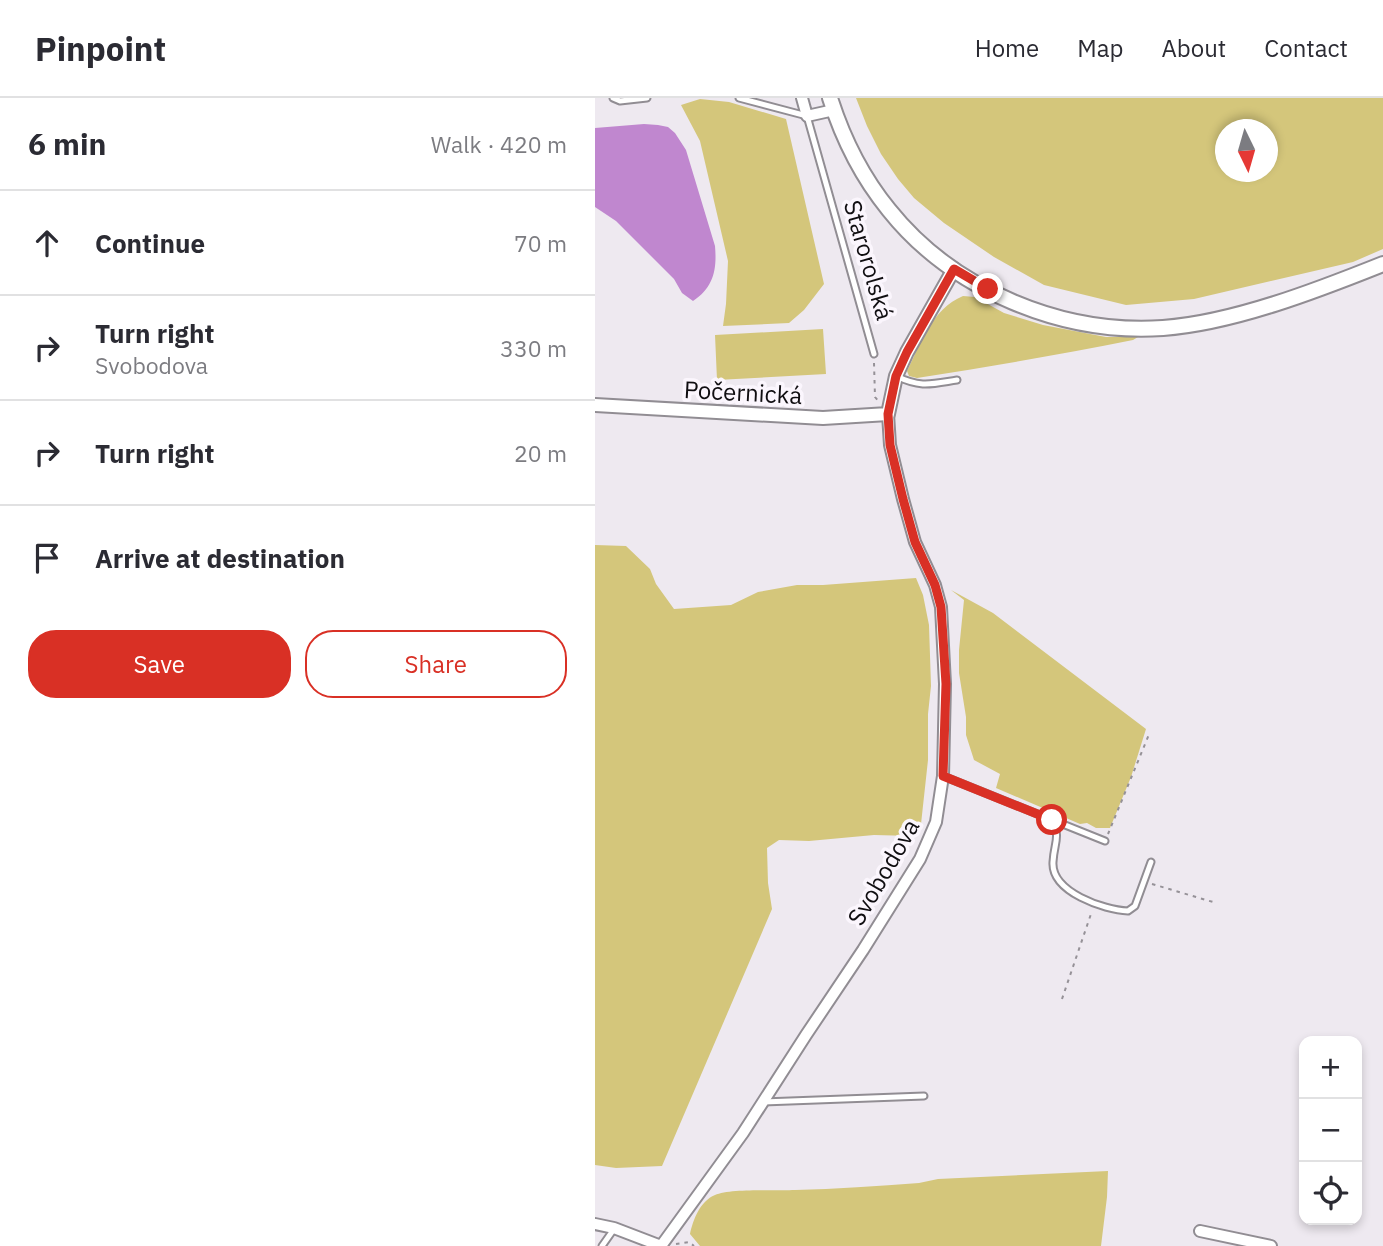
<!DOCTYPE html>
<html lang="en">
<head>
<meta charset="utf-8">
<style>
  :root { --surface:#fff; --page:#f2f2f3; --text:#2b2b33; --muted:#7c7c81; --line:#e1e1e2; --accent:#d93025 }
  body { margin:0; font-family:"IBM Plex Sans",sans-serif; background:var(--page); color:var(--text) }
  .controls { position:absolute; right:21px; bottom:21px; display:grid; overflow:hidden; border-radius:14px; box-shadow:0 4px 10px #0003 }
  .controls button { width:63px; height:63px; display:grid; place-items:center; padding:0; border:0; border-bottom:2px solid var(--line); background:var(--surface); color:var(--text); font:35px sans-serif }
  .compass { position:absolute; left:620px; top:21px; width:63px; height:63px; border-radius:50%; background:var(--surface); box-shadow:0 4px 10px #0003; rotate:175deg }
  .stop { position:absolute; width:21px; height:21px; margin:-16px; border:5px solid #d93025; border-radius:50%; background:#fff }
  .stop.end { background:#d93025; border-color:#fff; box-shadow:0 2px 7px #0008 }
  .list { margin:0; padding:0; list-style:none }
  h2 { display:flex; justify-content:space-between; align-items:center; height:91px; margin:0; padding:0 28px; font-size:30px }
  h2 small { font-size:23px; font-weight:400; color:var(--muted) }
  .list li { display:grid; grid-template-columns:46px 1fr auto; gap:21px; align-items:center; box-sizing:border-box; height:105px; padding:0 28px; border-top:2px solid var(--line) }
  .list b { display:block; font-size:26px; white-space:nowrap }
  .list p { margin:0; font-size:23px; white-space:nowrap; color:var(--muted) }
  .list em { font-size:23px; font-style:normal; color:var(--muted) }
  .actions { display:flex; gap:14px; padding:21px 28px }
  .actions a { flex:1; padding:16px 0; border:2px solid var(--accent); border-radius:28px; text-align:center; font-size:24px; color:var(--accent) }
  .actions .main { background:var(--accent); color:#fff }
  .icon { flex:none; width:38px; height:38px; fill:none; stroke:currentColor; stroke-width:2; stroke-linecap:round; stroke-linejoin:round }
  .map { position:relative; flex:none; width:788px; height:1148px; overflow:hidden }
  header { display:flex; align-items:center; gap:42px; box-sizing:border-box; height:98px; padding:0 35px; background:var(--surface); border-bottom:2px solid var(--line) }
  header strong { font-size:33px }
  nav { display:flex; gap:38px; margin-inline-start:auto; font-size:24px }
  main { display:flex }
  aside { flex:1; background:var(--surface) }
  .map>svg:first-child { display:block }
</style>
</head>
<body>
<header>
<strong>Pinpoint</strong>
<nav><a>Home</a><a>Map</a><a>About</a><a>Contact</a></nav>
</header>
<main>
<aside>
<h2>6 min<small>Walk · 420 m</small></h2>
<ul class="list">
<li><svg class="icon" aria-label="ahead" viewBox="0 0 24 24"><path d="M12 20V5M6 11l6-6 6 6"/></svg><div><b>Continue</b></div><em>70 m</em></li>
<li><svg class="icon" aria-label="right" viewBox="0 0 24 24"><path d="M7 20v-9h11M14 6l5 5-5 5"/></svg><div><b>Turn right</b><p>Svobodova</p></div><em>330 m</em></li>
<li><svg class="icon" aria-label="right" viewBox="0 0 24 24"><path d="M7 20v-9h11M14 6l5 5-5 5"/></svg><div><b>Turn right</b></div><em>20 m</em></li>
<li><svg class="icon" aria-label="arrive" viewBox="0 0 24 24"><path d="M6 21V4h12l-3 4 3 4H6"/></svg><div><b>Arrive at destination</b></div></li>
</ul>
<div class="actions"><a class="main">Save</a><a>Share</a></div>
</aside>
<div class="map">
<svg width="788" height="1148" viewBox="0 0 788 1148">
  <rect width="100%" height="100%" fill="#eee9f0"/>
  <path fill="#d4c67b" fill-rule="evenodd" d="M261 0H788V151L758 164 599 201 531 207 449 187 399 159 349 125 319 100 303 81 286 56 272 28ZM631 32H673V74H631Z
    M105 1 134 4 191 21 229 186 209 212 194 225 128 228 131 206 133 163 105 43 86 7Z
    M368 198 380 199 409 215 448 227 511 239H543L538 242C467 256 395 269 322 280L314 278 312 273C326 245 337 211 368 198Z
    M228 231 231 276 122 282 120 237Z
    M0 447 31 448 55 471 61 486 79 511 136 507 163 494 202 487H228L321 480 328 497 334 527 336 588 333 616V662L326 726 318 738 279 737 214 743 184 742 172 750 173 785 177 811 67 1068 21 1070 0 1067Z
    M356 492 398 515 551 631 536 679 515 730H501L492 725 485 726 401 690 405 676 379 662 371 637V619L364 575V552L369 502Z
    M513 1073 512 1099 506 1148H105L95 1136C98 1122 105 1103 120 1097 135 1090 182 1093 200 1092 241 1091 283 1088 324 1085L343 1081Z"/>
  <path fill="#c087cf" d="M49 26 63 27 73 29 80 35 91 52 120 148C122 171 119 189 98 203L87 195 79 181 21 123 0 109V30Z"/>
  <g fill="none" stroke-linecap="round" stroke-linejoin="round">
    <g stroke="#918d93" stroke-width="9">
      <path id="service" d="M18 0 25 3 52 0
        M144 0 212 18 279 256
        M301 278C326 290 336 286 362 282
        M348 678 510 743
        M457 721C466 741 459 744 458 764 456 794 509 812 533 813L540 808 556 764
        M168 1004 329 998
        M7 1148 19 1131"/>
    </g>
    <g stroke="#918d93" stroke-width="14">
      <path id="minor" d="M207 0 212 18 239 12
        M0 1126 19 1130 66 1148 148 1035 211 937 268 852 325 761 341 724 348 678 350 586 346 509 340 487 320 444 308 401 295 347 293 316
        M605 1133 676 1148"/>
    </g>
    <g stroke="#918d93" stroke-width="16">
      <path id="tertiary" d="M0 307 228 320 293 316 301 278 312 254 359 171"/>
    </g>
    <g stroke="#918d93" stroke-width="18">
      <path id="secondary" d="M235 0C248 41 267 79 294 112 358 192 467 237 568 230 638 225 723 192 788 166"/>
    </g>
    <path stroke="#959197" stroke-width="2" stroke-dasharray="3.5 5" stroke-linecap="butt" d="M279 265 280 299 284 304
      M513 736 555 634
      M557 786 618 804
      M467 901 497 813
      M81 1146 94 1144 99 1148"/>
    <use href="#service" stroke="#fff" stroke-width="5"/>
    <use href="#minor" stroke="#fff" stroke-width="10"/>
    <use href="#tertiary" stroke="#fff" stroke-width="12"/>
    <use href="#secondary" stroke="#fff" stroke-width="14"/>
  </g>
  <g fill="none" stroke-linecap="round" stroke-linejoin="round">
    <path stroke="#d93025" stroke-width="9" d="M393 191 359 171 312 254 301 278 293 316 295 347 308 401 320 444 340 487 346 509 351 586 348 678 457 722"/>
  </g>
  <g text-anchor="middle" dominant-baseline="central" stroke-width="7" stroke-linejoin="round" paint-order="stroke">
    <g font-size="24" fill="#100e11" stroke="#fbf6fd">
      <text transform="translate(274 162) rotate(74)">Starorolská</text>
      <text transform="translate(148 294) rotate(3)">Počernická</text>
      <text transform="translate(288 774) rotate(-60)">Svobodova</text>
    </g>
  </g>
</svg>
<div class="controls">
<button>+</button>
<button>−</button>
<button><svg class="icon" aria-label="locate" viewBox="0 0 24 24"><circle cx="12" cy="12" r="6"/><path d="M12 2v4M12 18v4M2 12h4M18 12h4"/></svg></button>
</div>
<svg class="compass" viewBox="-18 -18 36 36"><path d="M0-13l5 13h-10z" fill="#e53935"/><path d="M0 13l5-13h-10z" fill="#7c7c81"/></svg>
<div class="stop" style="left:457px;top:722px"></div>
<div class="stop end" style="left:393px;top:191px"></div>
</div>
</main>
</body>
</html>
